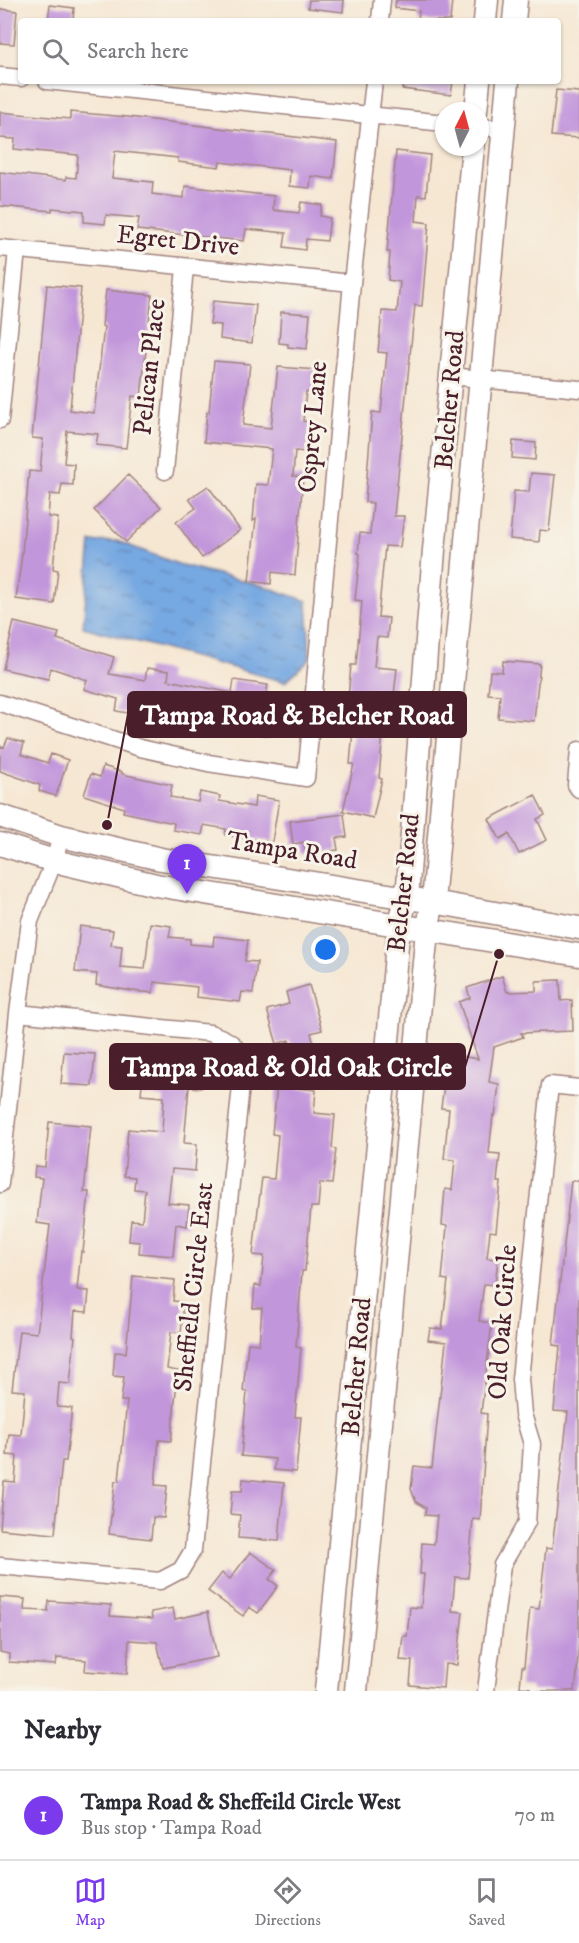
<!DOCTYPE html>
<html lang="en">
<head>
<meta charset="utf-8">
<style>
  :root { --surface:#fff; --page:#f2f2f3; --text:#2b2b33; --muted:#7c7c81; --line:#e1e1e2; --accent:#7c3aed }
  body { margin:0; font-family:"IM FELL DW Pica",serif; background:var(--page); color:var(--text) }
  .compass { position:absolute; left:435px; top:102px; width:54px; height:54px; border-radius:50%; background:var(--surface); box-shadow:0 2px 4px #0004; rotate:6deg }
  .you { position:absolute; left:326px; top:950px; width:21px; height:21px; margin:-15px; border:4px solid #fff; border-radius:50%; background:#1a73e8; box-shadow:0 0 0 9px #1a73e833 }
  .badge { display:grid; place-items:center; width:39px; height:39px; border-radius:50%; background:var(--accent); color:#fff; font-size:20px; font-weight:700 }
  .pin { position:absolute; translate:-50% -50px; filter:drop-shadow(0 2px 3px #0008) }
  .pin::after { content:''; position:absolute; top:32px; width:21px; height:18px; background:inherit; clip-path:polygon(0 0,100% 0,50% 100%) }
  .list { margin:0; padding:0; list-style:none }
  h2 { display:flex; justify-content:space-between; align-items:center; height:78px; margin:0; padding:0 24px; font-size:26px }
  h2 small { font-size:20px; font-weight:400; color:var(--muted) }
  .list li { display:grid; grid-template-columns:39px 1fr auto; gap:18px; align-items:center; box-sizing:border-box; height:90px; padding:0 24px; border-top:2px solid var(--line) }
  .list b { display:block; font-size:22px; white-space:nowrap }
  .list p { margin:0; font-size:20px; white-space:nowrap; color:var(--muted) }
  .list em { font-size:20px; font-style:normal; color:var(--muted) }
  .icon { flex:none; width:33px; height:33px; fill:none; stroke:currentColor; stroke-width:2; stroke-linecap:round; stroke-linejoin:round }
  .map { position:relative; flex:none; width:579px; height:1691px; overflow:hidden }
  .search { position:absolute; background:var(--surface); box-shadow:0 2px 4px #0004; left:18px; right:18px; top:18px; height:66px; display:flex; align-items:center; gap:15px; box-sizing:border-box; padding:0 21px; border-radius:6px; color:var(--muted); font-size:22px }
  .sheet { height:168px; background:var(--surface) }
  nav { display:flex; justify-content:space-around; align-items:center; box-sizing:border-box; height:84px; border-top:2px solid var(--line); background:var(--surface); font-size:16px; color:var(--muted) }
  nav a { display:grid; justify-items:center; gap:3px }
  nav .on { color:var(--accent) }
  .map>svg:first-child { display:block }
</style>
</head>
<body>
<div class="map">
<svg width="579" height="1691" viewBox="0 0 579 1691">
  <defs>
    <pattern id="water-ripples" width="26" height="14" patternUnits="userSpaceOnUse" patternTransform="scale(1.5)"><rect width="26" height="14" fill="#76a8e1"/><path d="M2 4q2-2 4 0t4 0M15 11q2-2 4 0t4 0" fill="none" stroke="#6388b7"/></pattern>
  </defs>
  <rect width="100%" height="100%" fill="#f7f3e8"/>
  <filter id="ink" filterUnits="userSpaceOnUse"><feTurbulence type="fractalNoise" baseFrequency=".0167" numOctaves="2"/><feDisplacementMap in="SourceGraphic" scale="12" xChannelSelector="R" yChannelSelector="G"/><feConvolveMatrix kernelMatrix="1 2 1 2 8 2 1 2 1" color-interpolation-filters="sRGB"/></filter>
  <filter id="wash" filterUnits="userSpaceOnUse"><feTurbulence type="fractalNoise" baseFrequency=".008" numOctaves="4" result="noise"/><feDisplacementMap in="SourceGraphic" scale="24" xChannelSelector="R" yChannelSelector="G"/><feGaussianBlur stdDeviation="1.35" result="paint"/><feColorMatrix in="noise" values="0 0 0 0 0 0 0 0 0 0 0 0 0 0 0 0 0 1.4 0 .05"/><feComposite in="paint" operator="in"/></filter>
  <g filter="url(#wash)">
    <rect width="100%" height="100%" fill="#f6e7d3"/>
    <path fill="url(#water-ripples)" stroke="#606486" stroke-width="1.5" d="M117 541 178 564 264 586 307 601 310 659 285 682 83 627 91 542Z"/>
    <g id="blocks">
      <path fill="#c296db" d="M309 0H344L343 12 308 8Z
        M396 0H452L450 21H418L419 11 395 8Z
        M50 5 74 8 73 21H48Z
        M0 9 17 11 14 44 0 43Z
        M403 81H453L451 95 402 89Z
        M556 90 579 92V138L551 136Z
        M0 112 70 119V112L128 117 337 142 333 179 311 176 310 188 289 186 290 170 220 162 219 167 178 162V158L115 151 112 178 153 182 152 194 184 198 185 186 274 196 273 210 299 213 301 202 322 205 320 216 330 218 327 241 306 239 305 250 284 247 286 233 246 229 244 241 137 230 139 218 106 215 105 224 84 222V211L52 208V211L0 206V172L66 180V177L76 178 78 155 14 149 15 139 0 138Z
        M396 151 430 155 426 196 418 195 416 221 429 223 422 306 415 305 394 516H404L400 547 385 546 378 617 389 618 387 638 377 637 374 667 397 669 393 703 382 702 379 732H383L379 778 382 779 373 818 343 811 354 764H350L353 730H356L359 700 348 698 351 665H356L362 601 355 600 360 554 358 553 360 533 370 534 373 503 365 502 372 412 381 413 387 353 378 352 382 311 397 312 400 282 388 280 390 252H387Z
        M47 285 81 288 70 410 94 413 104 327 102 326 106 290 152 295 141 397 132 396 126 448 96 445 98 434 67 431 64 463 74 464 73 485 62 484 60 495 50 494 48 517 58 518 53 569 58 570 54 604 16 599 22 554 29 471 40 472 43 439 32 438Z
        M213 301 256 305 252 343 220 339 221 325 210 324Z
        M281 312 310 314 307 349 288 347V344L279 343Z
        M214 361 250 364 243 425 271 428 278 367 318 370 316 393 306 392 303 421 310 422 307 452 295 451 293 476 303 477 295 575 272 572 271 584 249 581 256 519 253 521 256 484 268 485 272 449 204 442 207 412H209Z
        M513 441 536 443 535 460 512 458Z
        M531 473 555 475 549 531 540 530 539 542 510 539 514 491 529 492Z
        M128 475 161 507 126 542 94 510Z
        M208 486 240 530 202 558 176 522 196 508 189 499Z
        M14 622 59 633 57 639 114 657 109 674 145 680 147 668 169 671 168 680 232 693 234 680 268 685 266 694 278 696 272 736 219 729 116 711 118 699 84 689 87 680 51 668 48 679 3 669Z
        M503 661 540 664 534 721 498 718 500 695 488 694 490 671 502 672Z
        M8 738 24 743 21 754 48 763 51 754 68 760 56 796 39 791 40 785 0 771V746L4 747Z
        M103 766 122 772V774L172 785 170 797 198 802 200 792 220 796 219 801 254 807 255 796 279 800 272 842 225 835 226 829 204 825 202 835 173 830 174 823 123 812 124 808 84 795 91 774 100 777Z
        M535 795 545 815 537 819 547 840 519 854 509 834 500 839 489 819Z
        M344 814 347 837 336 838 338 850 306 854 304 842 293 844 290 821Z
        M150 923 171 926 169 937 190 939V944L213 946 214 936 248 940 245 961 257 962 253 993 242 992 240 1002 196 997 197 987 154 982 153 993 132 991 96 985 97 974 75 972 80 926 113 930 111 945 122 946 120 967 145 969Z
        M502 976 507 992 536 991V981L560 980 561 1001 572 1000 573 1031 521 1033 523 1037 494 1047 489 1082 499 1084 495 1116 493 1115 489 1153 500 1154 497 1182H501L496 1232 490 1231 487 1258 498 1259 495 1285 484 1284 479 1321 492 1323 481 1413 487 1414 480 1520 473 1519 468 1578 455 1577 452 1611 463 1612 457 1665 445 1664 443 1688 410 1685 412 1661 400 1660 403 1636H407L410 1607 421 1608 424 1574H420L422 1543 434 1544 437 1516 425 1515 426 1508 416 1502 411 1489 414 1466 432 1468 446 1342 428 1340 430 1328 442 1329 448 1280 442 1279 447 1226 442 1225 445 1189 452 1190 455 1160 444 1159 449 1109 441 1108 448 1054 478 1059 459 1002 470 998 467 988Z
        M309 985 322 1030 311 1033 314 1045 292 1052 289 1040 277 1044 267 1010 289 1004 286 992Z
        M64 1052 95 1054 92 1086 61 1084Z
        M179 1062 203 1064 201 1088 189 1087 184 1143 197 1144 195 1171 172 1169 168 1203 189 1205 187 1226 176 1224 173 1256 139 1253 140 1242 129 1241 131 1220 142 1221 145 1190 134 1189 135 1177 124 1176 128 1129 162 1132 164 1097 141 1095 143 1071 178 1074Z
        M277 1086 316 1090 314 1113 335 1115 332 1148 336 1149 332 1184 320 1183 318 1207H311L305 1271H302L296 1347 301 1348 295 1417H301L296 1472 274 1470 275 1459 241 1456 247 1392 243 1391 248 1343 259 1344 262 1308H253L255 1285 261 1286 264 1256 253 1255 258 1209 262 1178 274 1179 278 1135 272 1134Z
        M49 1122 91 1126 84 1192H89L83 1252 81 1251 77 1290 89 1291 87 1312 75 1311 73 1336 75 1337 70 1384 59 1383 57 1407 72 1408 66 1461H62L55 1534 0 1529 4 1481 15 1482 17 1456 7 1455 9 1434 21 1435 25 1391 12 1390 19 1331 37 1333 50 1225 37 1223 42 1178 34 1177 35 1166 45 1167Z
        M571 1181H579V1638L577 1673 575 1691H531V1688L520 1687 522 1667H524L530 1608 539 1609 546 1548 552 1549 568 1412 554 1411 560 1346 553 1345Z
        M133 1276 175 1280 173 1301 184 1302 181 1333 171 1332 167 1369 178 1371 171 1441 159 1440 155 1485 167 1486 164 1518 153 1517 151 1539 109 1534 115 1481H119L127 1401H121L124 1377 113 1376 115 1352 126 1353Z
        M243 1479 284 1483 279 1541 238 1538 240 1515 230 1514 232 1491H242Z
        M250 1552 276 1570 269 1579 278 1586 258 1613 249 1607 243 1616 208 1591 222 1573 230 1579Z
        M0 1597 25 1599 24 1610 48 1611 49 1601 111 1605 110 1616 152 1619 151 1612 173 1608 175 1619 208 1612 217 1657 163 1668 157 1642 129 1640 127 1674 85 1671 86 1660 57 1658 56 1665 9 1662V1654L0 1652Z"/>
    </g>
  </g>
  <g filter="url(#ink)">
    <use href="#blocks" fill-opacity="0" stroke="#a0837f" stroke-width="1.5"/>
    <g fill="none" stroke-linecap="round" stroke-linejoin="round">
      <g stroke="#a0837f" stroke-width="19">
        <path id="minor" d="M380 21 382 0
          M0 76 21 78
          M47 81 444 123
          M480 127 504 129
          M0 248 352 283
          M451 376 579 389
          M0 420 17 250
          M165 471 185 268
          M0 703 140 748 208 763 306 778 352 283 374 81
          M579 750 576 785 579 789
          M0 1184 18 1013 30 921 54 861 61 836
          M0 1566 160 1581 181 1570 193 1550 243 1066C237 1043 231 1041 210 1033L18 1013
          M486 1691 502 1565 527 1522 532 1444 523 1414 520 1379 550 1085 579 1088"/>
      </g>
      <g stroke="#a0837f" stroke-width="25">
        <path id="secondary" d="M485 21 487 0
          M514 21 516 0
          M476 111 479 81
          M0 816 61 836 161 859 433 902 579 928
          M0 844 54 861 156 885 579 955
          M326 1691 399 924 407 898 434 550 473 147
          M356 1691 427 930 433 902 508 81"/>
      </g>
      <use href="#minor" stroke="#fff" stroke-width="16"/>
      <use href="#secondary" stroke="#fff" stroke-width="22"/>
    </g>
  </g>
  <g text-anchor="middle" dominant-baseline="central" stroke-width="6" stroke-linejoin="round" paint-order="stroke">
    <g font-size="26" fill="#4a1f2b" stroke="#f7f3e8">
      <text transform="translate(178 241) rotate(6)">Egret Drive</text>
      <text transform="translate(150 367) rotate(-84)">Pelican Place</text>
      <text transform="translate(450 400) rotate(-85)">Belcher Road</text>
      <text transform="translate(313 427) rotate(-85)">Osprey Lane</text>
      <text transform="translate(292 851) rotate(9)">Tampa Road</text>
      <text transform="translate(404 883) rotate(-84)">Belcher Road</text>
      <text transform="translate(194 1287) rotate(-84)">Sheffield Circle East</text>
      <text transform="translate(503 1322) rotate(-86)">Old Oak Circle</text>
      <text transform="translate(357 1367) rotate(-85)">Belcher Road</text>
    </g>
  </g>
  <path fill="none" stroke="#4a1f2b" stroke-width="2" d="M107 825L128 714M499 954L465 1067"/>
  <g fill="#4a1f2b" stroke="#f7f3e8" stroke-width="2">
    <circle cx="107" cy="825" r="6"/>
    <circle cx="499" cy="954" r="6"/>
  </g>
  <g fill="#4a1f2b" stroke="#4a1f2b" stroke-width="2">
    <rect x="128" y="692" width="338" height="45" rx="6"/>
    <rect x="110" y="1044" width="355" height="45" rx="6"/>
  </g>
  <g font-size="27" text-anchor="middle" font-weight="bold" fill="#fff">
    <text x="297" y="724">Tampa Road &amp; Belcher Road</text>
    <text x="287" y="1076">Tampa Road &amp; Old Oak Circle</text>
  </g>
</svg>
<svg class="compass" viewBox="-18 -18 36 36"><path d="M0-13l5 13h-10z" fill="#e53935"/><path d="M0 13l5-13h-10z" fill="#7c7c81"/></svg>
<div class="you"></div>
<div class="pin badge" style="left:187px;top:894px">1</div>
<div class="search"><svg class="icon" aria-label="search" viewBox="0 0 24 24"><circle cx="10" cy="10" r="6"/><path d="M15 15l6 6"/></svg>Search here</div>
</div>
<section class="sheet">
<h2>Nearby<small></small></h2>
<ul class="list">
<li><span class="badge">1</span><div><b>Tampa Road &amp; Sheffeild Circle West</b><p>Bus stop · Tampa Road</p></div><em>70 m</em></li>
</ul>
</section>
<nav>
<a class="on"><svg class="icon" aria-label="map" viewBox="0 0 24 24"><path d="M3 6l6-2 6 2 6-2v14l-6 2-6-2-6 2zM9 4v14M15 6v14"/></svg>Map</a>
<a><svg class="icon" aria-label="directions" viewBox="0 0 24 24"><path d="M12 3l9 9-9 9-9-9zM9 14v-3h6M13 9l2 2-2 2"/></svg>Directions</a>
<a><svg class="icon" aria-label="saved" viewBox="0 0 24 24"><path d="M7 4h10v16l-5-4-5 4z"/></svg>Saved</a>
</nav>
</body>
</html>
